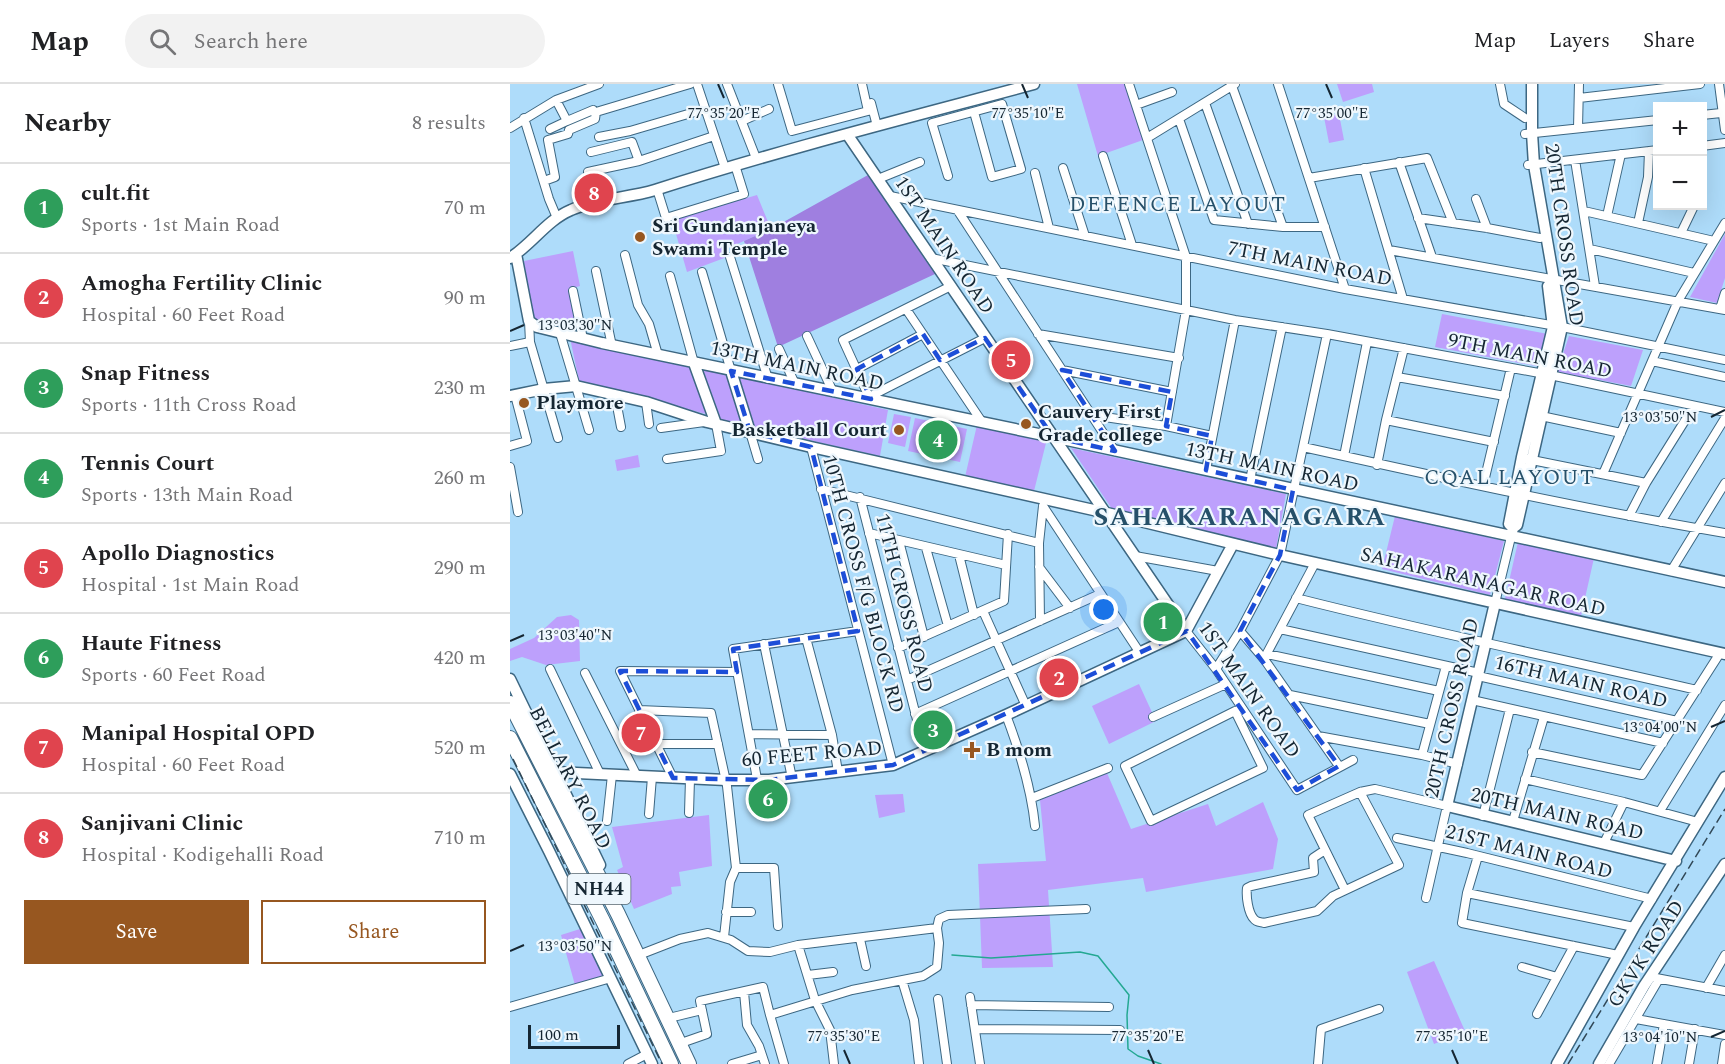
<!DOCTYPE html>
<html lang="en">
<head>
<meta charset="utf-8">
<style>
  :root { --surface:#fff; --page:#f2f2f2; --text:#202124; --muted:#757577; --line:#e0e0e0; --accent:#975720 }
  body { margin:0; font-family:Spectral,serif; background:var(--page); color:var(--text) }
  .controls { position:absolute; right:18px; top:18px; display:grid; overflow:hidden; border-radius:0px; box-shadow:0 6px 24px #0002 }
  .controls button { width:54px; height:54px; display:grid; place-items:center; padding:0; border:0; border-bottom:2px solid var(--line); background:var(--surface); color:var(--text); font:30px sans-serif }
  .scale { position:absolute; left:18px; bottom:15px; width:92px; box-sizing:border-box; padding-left:6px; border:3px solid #152632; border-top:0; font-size:16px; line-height:21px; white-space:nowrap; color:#152632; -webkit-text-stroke:4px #eef7fd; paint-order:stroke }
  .you { position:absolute; left:594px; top:526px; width:21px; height:21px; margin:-15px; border:4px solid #fff; border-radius:50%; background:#1a73e8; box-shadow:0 0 0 9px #1a73e833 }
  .badge { display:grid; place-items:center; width:39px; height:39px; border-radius:50%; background:var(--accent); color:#fff; font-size:20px; font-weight:700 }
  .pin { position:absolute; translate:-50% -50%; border:3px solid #fff; box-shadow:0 2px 6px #0006 }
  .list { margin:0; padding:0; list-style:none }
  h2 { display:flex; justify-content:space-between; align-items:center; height:78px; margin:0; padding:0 24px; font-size:26px }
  h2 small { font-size:20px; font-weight:400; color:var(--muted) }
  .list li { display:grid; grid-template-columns:39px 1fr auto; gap:18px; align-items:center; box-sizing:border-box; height:90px; padding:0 24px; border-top:2px solid var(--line) }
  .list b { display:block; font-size:22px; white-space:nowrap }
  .list p { margin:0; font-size:20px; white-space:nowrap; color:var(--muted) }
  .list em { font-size:20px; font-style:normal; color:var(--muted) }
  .actions { display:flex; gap:12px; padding:18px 24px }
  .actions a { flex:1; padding:14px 0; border:2px solid var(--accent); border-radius:0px; text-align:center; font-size:21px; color:var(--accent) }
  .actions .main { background:var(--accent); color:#fff }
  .icon { flex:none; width:33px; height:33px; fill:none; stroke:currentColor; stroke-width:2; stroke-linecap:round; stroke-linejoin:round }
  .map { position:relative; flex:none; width:1215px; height:980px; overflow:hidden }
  header { display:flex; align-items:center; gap:36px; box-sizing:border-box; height:84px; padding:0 30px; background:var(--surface); border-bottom:2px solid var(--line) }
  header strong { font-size:28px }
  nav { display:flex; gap:33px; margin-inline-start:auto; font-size:21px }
  .search { width:420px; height:54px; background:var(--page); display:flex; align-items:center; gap:15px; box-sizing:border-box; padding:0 21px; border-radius:33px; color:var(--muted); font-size:22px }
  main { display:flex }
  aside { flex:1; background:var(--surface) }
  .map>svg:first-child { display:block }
</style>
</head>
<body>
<header>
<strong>Map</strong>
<div class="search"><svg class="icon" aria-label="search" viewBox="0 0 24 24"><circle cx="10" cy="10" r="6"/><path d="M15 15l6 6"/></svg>Search here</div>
<nav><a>Map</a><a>Layers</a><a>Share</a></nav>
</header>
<main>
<aside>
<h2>Nearby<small>8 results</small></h2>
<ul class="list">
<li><span class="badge" style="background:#2e9e5b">1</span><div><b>cult.fit</b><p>Sports · 1st Main Road</p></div><em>70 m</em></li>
<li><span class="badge" style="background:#e0444e">2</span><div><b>Amogha Fertility Clinic</b><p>Hospital · 60 Feet Road</p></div><em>90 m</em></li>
<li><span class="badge" style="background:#2e9e5b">3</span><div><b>Snap Fitness</b><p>Sports · 11th Cross Road</p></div><em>230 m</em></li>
<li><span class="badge" style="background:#2e9e5b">4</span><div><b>Tennis Court</b><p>Sports · 13th Main Road</p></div><em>260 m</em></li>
<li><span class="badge" style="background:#e0444e">5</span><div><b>Apollo Diagnostics</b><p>Hospital · 1st Main Road</p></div><em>290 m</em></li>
<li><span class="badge" style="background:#2e9e5b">6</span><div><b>Haute Fitness</b><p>Sports · 60 Feet Road</p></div><em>420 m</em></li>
<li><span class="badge" style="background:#e0444e">7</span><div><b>Manipal Hospital OPD</b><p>Hospital · 60 Feet Road</p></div><em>520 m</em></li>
<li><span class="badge" style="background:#e0444e">8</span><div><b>Sanjivani Clinic</b><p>Hospital · Kodigehalli Road</p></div><em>710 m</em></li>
</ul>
<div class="actions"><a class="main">Save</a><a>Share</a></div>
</aside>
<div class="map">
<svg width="1215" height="980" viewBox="0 0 1215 980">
  <rect width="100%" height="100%" fill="#aedcfa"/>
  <path fill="#bda0fc" d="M567 0H616L633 56 588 72Z
    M827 0H862L864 8 833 18Z
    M829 30 834 56 819 59 814 33Z
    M247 111 261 145 216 165 217 173 177 188 162 136Z
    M1215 150V194L1207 219 1180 213Z
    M63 167 70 202 59 205 69 248 29 237 22 232 14 177Z
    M932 230 1038 250 1031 283 925 263Z
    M1059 252 1133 266 1121 302 1047 288Z
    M60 254 182 282 196 330 69 297Z
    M192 283 219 289 235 342 211 336Z
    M227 292 378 326 370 372 241 343Z
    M384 330 401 333 395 363 378 359Z
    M405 334 457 345 450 378 398 367Z
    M467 341 537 355 524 407 455 393Z
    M561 364 776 410 766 465 602 425Z
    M128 371 130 383 107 387 105 376Z
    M885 432 994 457 980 511 872 485Z
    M1008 458 1084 474 1071 532 995 515Z
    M61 531 69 536 70 577 36 581 12 573 0 577V565L24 554 47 533Z
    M629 600 646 637 599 660 582 622Z
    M597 689 621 745 698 720 706 742 753 718 768 755 763 785 636 808 633 794 538 806 543 883 472 884 468 780 536 777 530 716Z
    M393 710 395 728 369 734 365 711Z
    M199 731 202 782 169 788 171 802 161 803 162 810 124 825 107 786 113 783 102 743Z
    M70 845 94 893 65 901 51 851Z
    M924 877 955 947 924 960 897 888Z"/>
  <path fill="#9f7fe0" d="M358 91 425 190 268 263 234 157 261 145Z"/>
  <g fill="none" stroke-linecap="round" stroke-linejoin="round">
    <path stroke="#24a892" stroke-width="1.5" d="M442 871 481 874 570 868 588 872 619 911 617 931 618 965 628 972 651 980"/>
    <g stroke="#3d6782" stroke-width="10">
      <path id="street" d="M187 0 215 84
        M217 0 246 74
        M268 0 282 47 358 27 352 0
        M619 0 676 173V226L656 342
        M768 0 835 205
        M990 0 994 20 1015 34
        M1209 0 1215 46
        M722 2 773 143
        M1069 14 1190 0
        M46 16 57 37 83 26
        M361 19 367 42
        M695 19 738 140
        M626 21 662 8
        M1192 31 1211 29
        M14 34 39 115 47 134
        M669 35 704 136 773 143H815
        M232 37 259 25
        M0 44 46 16 89 0
        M1068 44 1069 0
        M40 45 57 37
        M1015 50 1148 36
        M89 53 120 47 195 25
        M637 54 725 0
        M1192 62 1215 59
        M81 68 122 58 129 77
        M593 72 622 161
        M1065 76 1085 202
        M889 78 922 173
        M1018 81 1148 66
        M553 84 575 152
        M854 84 893 215
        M78 88 129 77 204 52
        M525 89 539 144
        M438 92 422 39 492 20 511 85 482 93 464 28
        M799 94 917 74 943 139
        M368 95 410 78
        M34 97 45 93 38 56 58 50 59 46 85 35 86 28 180 0
        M147 105 156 134 234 110 225 81
        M380 112 835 205 1052 243 1215 276
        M966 115 977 144
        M448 127 605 367
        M1074 127 1204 157
        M1097 132 1111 70
        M908 134 977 144 1030 154
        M1128 139 1138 93 1139 67
        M1171 149 1184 122
        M1080 165 1184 189
        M879 166 1215 226
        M115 171 128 221 139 240 148 271
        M220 173 258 295
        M421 174 725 236 817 250
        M86 187 102 262
        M192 188 221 287
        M160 192 184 279
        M63 207 73 255
        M396 225 472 338
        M1210 225 1215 209
        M19 237 20 258 48 354
        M50 249 79 346
        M528 250 669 274
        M297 252 323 308
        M0 262 20 258
        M269 265 285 300
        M1142 277 1215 293
        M347 285 413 250
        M552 286 662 308
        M887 293 995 312
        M105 311 111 343
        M359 313 333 256 441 202
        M361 315 359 313 475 254
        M136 318 139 340
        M581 331 656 342 702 352
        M1031 332 1111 349
        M876 336 984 358
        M151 344 194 338
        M240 348 248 375
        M0 362 17 357 5 311
        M301 363 383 681
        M793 363C933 394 1073 425 1215 449
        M834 372 857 258
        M157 375 211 367 206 340
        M1017 375 1136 399
        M867 381 876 336 894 264
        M0 383 8 428
        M696 386 725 236
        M1093 390 1168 217 1215 139
        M740 396 772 243
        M973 402 1001 284
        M311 405 529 459
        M350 413 415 667
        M533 422 630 569
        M1119 432 1136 399 1184 322
        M1151 438 1215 334
        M359 449 496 481
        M389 457 414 553
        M416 464 438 542
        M449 471 464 531
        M625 472 708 487
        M529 483 560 524
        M1161 487 1215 399
        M786 514C919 548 1053 575 1187 606
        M985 519 1001 453
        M473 527 516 622
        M530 537 529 459 533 422
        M770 545 969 589
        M676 547 706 585 787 706 843 676
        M730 547 754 575 829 682
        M296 554 322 651 328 688
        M254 560 282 694
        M388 564 494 517 498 450
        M757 570 929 607
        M755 573 805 479
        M40 585 90 690
        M706 585 730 547 770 471 817 250 1040 291 1215 328
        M75 589 127 692
        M968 592 1167 637
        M397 596 590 510
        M780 611 920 640
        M962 616 1153 659
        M129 626 201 629 217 702 226 784H264L268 842
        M725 627 753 684 641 737 615 682Z
        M405 630 609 538
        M496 631C510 668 521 703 525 742
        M643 633 716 600
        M239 650 322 651
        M808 652 912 671 948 680
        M145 660H208
        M1022 668 1132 691 1210 569
        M912 671 936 582
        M163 694 110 587 227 588
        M247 695 223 565 348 547
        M1015 695 1114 718 1188 738
        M522 714 598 684
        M1150 727 1215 621
        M179 729 180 695
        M139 730 142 693
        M973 732 1000 625
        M97 737 102 691
        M1003 737 1034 633
        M887 754 957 769 1142 815
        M1094 759 1114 718
        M815 766 803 774 804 788 741 802 737 804C736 812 738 829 744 835 746 838 750 838 754 839L807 827 823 812 889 781 850 708
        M968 772 957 809 952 839 1108 871
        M835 806 798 731 850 708 865 705 937 722 916 814
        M957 809 1124 843
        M216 828H241
        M427 844 429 835 438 831 576 825
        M214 853 220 798 226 784
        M350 855 356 882
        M288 861 305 916 320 946 324 980
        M134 869 170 855 198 849 221 856 238 867 260 868 288 861 427 844 429 859 427 883 413 892 342 906 260 931 274 980
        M1012 883 1047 893
        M298 891 323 888
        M1146 894 1215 907
        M392 896 404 936 409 980
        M1196 904 1215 871
        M234 908 237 941 249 962 255 980
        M460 913 470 980
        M428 915 437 980
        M461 921 599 923
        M0 923 101 894
        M1027 930 1064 862
        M163 933 192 926
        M1126 935 1215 951
        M465 945 610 946
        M174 958 197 950 190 917 253 903 260 931
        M118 980 137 970
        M222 980 252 971
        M808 980 811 945 869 925
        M1099 980 1149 895
        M1147 980 1154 940
        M1179 980 1185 945
        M1212 980 1215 960"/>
    </g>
    <g stroke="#3d6782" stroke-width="13">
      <path id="secondary" d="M337 50 676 547
        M6 170 19 237 27 243 92 259 543 353 1215 498
        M0 174C22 160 37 136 61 126 84 115 119 114 145 106 270 66 397 34 524 0
        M184 279 206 340
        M221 287 240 348
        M0 312 34 305 66 302 136 318 197 338 301 363 597 429 770 471 1215 570
        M1003 444 999 440 1012 373 1043 243 1038 202
        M1001 453 1003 444 1007 441 1052 243 1024 81 1022 49V0
        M985 519 937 722 1166 777
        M676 547 723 460
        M0 595 90 781
        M45 688 216 696H259L383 681 496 631 676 547
        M0 690 39 767 142 980
        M1047 980 1124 843 1215 693
        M1089 980 1134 902 1215 780"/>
    </g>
    <g stroke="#3d6782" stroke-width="16">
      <path id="highway" d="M0 619 108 830 179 980
        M0 654 93 837 161 980"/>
    </g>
    <use href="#street" stroke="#fff" stroke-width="8"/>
    <use href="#secondary" stroke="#fff" stroke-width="10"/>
    <use href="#highway" stroke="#fff" stroke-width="14"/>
    <path stroke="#314857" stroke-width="1.5" stroke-dasharray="9 4.5" stroke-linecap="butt" d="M3 675 152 980
      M1058 980 1215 725"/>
  </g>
  <path fill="none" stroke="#1d4ed8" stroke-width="4.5" stroke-dasharray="12 8" stroke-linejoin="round" d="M413 250 430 276 475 254 543 353 605 367 552 286 662 308 656 342 702 352 696 386 783 406 770 471 730 547 829 682 787 706 677 547 383 681 259 696 163 694 110 587 227 588 223 565 348 547 301 363 240 348 221 287 361 315 347 285Z"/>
  <path fill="none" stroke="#152632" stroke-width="2" d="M208 0 214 14M512 0 518 14M816 0 822 14M0 247 14 241M1201 333 1215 326M0 557 14 551M1201 643 1215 637M0 867 14 861M1201 953 1215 947M334 966 340 980M638 966 644 980M942 966 948 980"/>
  <g fill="#975720" stroke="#eef7fd" stroke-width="2">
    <circle cx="130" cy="153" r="6"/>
    <circle cx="14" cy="319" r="6"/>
    <circle cx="516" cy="340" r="6"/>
    <circle cx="389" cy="346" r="6"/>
    <path d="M459 657h6v6h6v6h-6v6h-6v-6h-6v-6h6z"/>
  </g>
  <g text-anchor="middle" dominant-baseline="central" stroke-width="4.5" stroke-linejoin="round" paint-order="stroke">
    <rect fill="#eef7fd" stroke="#56656f" stroke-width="1.5" x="57.5" y="790" width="63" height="30" rx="4.5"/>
    <g font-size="18" font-weight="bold" fill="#152632">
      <text x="89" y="805">NH44</text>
    </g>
    <g font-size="20" font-weight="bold" fill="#152632" stroke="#eef7fd" text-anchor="start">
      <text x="142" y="142">Sri Gundanjaneya<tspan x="142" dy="23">Swami Temple</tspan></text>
      <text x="26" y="319">Playmore</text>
      <text x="528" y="328">Cauvery First<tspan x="528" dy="23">Grade college</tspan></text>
      <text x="377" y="346" text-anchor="end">Basketball Court</text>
      <text x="476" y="666">B mom</text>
    </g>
    <g font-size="20" fill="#152632" stroke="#eef7fd">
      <text transform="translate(1054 151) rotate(82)">20TH CROSS ROAD</text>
      <text transform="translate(434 161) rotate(56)">1ST MAIN ROAD</text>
      <text transform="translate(800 180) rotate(11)">7TH MAIN ROAD</text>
      <text transform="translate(1020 272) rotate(11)">9TH MAIN ROAD</text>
      <text transform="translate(287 282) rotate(12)">13TH MAIN ROAD</text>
      <text transform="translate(762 383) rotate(12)">13TH MAIN ROAD</text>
      <text transform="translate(973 498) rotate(13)">SAHAKARANAGAR ROAD</text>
      <text transform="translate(353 500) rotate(75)">10TH CROSS F/G BLOCK RD</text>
      <text transform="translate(394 519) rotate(76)">11TH CROSS ROAD</text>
      <text transform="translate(1071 598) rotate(13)">16TH MAIN ROAD</text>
      <text transform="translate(739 606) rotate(55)">1ST MAIN ROAD</text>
      <text transform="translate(942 624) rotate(-77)">20TH CROSS ROAD</text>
      <text transform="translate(302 670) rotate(-5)">60 FEET ROAD</text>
      <text transform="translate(60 694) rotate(63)">BELLARY ROAD</text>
      <text transform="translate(1047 730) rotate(13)">20TH MAIN ROAD</text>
      <text transform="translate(1019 768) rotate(14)">21ST MAIN ROAD</text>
      <text transform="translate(1136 870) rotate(-57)">GKVK ROAD</text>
    </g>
    <g font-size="21" letter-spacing="1.5" fill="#265069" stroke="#eef7fd">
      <text x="668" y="121">DEFENCE LAYOUT</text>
      <text x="1000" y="394">CQAL LAYOUT</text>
    </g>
    <g font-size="26" font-weight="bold" letter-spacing="1.5" fill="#265069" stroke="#eef7fd">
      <text x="730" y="433">SAHAKARANAGARA</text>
    </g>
  </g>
  <g font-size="15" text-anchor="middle" fill="#152632" stroke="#eef7fd" stroke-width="4.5" stroke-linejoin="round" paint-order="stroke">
    <text x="214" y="34">77°35'20"E</text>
    <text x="518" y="34">77°35'10"E</text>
    <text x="822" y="34">77°35'00"E</text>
    <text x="65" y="246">13°03'30"N</text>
    <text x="1150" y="338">13°03'50"N</text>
    <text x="65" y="556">13°03'40"N</text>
    <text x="1150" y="648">13°04'00"N</text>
    <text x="65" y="867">13°03'50"N</text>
    <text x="334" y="957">77°35'30"E</text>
    <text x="638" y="957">77°35'20"E</text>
    <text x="942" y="957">77°35'10"E</text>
    <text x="1150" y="958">13°04'10"N</text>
  </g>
</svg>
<div class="controls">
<button>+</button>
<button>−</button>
</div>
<div class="scale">100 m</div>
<div class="you"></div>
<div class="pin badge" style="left:653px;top:538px;background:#2e9e5b">1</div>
<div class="pin badge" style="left:549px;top:594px;background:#e0444e">2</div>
<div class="pin badge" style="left:423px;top:646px;background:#2e9e5b">3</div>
<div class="pin badge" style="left:428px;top:356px;background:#2e9e5b">4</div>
<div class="pin badge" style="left:501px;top:276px;background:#e0444e">5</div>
<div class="pin badge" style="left:258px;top:715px;background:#2e9e5b">6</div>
<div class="pin badge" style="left:131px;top:649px;background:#e0444e">7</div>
<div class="pin badge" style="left:84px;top:109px;background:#e0444e">8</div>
</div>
</main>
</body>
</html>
